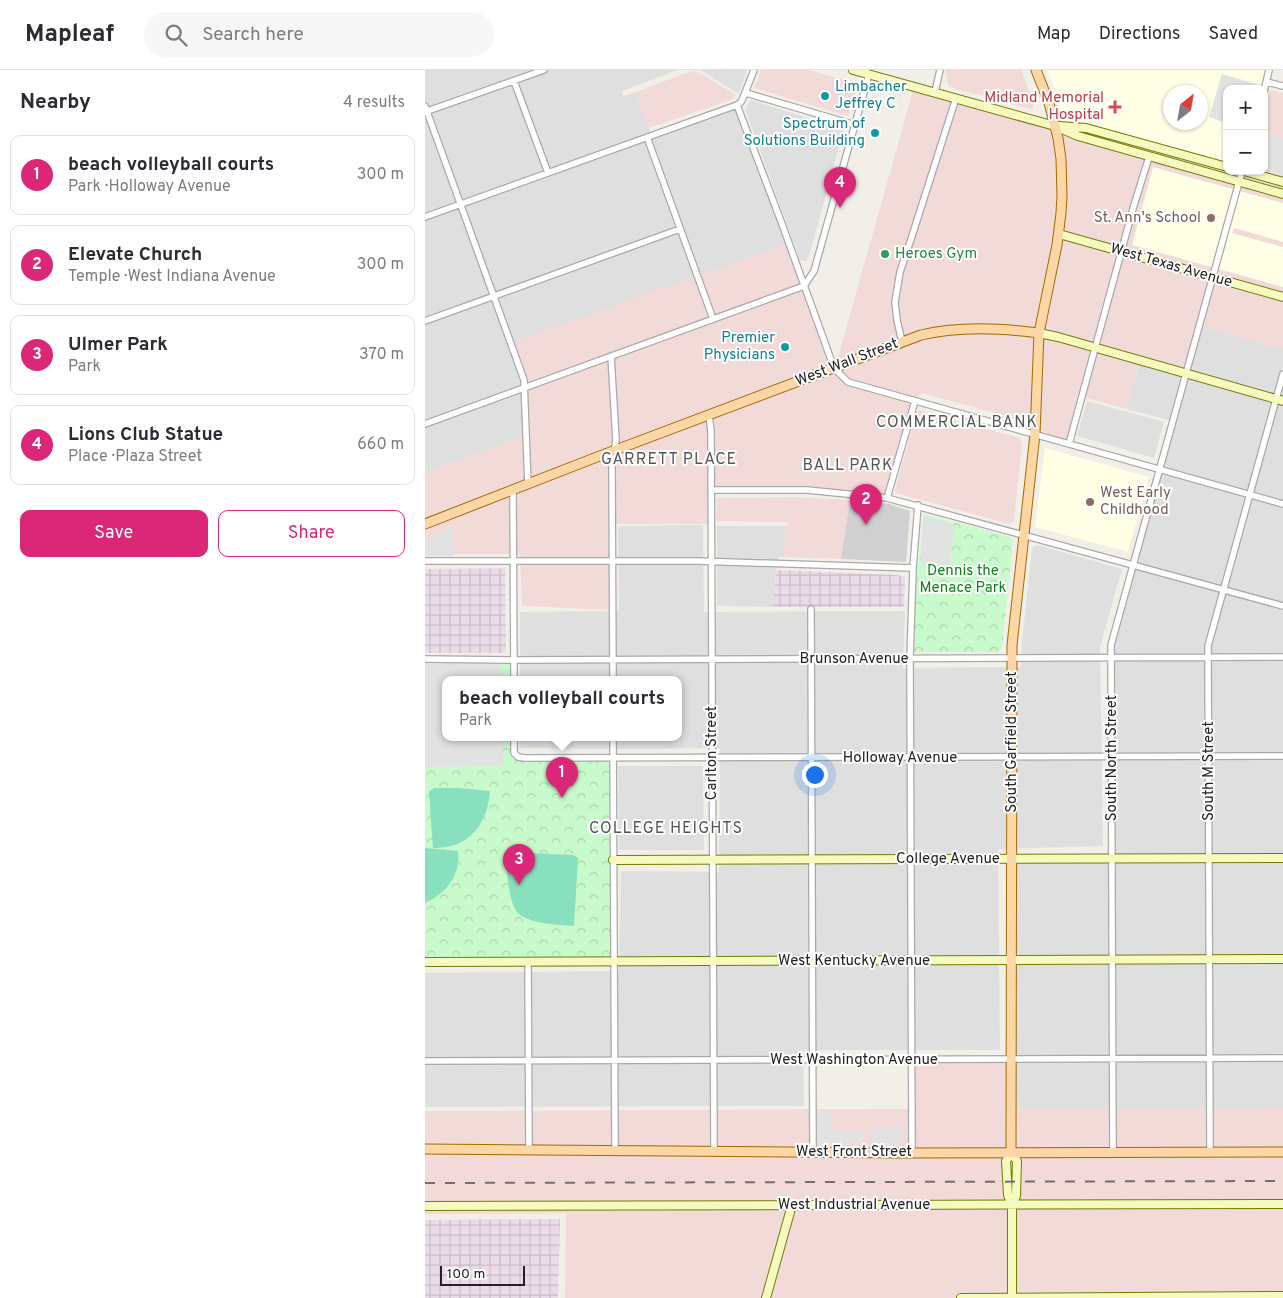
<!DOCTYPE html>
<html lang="en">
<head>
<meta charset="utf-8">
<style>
  :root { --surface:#fff; --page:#f7f7f7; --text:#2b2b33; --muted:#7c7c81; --line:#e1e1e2; --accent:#db2777 }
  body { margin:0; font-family:Overpass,sans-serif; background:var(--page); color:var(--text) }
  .controls { position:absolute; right:15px; top:15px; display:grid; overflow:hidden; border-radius:10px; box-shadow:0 1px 4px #0004 }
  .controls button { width:45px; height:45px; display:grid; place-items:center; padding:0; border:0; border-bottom:1px solid var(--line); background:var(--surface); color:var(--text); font:25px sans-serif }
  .compass { position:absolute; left:738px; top:15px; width:45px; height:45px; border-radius:50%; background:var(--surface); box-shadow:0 1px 4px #0004; rotate:31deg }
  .scale { position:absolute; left:15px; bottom:12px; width:85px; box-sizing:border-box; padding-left:5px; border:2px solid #222; border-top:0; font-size:14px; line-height:18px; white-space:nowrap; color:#222; -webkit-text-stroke:4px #fff; paint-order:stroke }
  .you { position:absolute; left:389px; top:704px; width:18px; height:18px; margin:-12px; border:4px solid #fff; border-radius:50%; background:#1a73e8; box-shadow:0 0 0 8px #1a73e833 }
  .badge { display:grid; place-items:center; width:32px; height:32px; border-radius:50%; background:var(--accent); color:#fff; font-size:16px; font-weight:700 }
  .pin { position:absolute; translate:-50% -41px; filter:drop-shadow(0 1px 2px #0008) }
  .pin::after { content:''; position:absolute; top:26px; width:18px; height:15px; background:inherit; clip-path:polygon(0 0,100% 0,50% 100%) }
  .popup { position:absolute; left:17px; top:606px; width:240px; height:65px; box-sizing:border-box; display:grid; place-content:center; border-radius:10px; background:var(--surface); filter:drop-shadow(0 1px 4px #0005); font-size:16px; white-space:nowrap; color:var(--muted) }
  .popup b { font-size:19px; color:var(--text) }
  .popup::after { content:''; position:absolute; left:50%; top:100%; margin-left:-10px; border:10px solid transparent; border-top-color:var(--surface) }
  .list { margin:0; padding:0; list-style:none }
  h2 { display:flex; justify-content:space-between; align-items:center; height:65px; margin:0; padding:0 20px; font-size:21px }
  h2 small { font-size:16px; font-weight:400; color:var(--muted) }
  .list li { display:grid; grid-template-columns:32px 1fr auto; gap:15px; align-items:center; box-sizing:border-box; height:80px; margin:0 10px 10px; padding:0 10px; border:1px solid var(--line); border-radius:10px }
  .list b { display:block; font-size:19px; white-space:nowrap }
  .list p { margin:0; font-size:16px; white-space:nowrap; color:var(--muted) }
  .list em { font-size:16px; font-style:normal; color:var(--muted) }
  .actions { display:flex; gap:10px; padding:15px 20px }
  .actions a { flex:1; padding:11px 0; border:1px solid var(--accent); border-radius:10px; text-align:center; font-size:18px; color:var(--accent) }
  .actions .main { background:var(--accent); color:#fff }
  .icon { flex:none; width:28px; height:28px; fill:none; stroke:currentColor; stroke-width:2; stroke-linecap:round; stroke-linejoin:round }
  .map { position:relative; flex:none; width:858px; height:1228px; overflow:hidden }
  header { display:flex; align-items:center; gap:30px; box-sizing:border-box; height:70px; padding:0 25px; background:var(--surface); border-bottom:1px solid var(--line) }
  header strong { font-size:24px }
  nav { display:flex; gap:28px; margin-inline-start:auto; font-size:18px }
  .search { width:350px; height:45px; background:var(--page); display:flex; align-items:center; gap:12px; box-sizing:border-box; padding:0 18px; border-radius:28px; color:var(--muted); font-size:19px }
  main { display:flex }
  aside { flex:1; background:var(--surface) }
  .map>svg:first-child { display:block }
</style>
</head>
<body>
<header>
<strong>Mapleaf</strong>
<div class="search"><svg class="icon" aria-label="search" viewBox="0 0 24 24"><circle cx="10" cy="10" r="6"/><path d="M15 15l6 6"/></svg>Search here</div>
<nav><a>Map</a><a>Directions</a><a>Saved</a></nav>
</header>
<main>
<aside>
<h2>Nearby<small>4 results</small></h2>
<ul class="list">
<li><span class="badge">1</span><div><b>beach volleyball courts</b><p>Park · Holloway Avenue</p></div><em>300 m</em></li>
<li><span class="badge">2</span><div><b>Elevate Church</b><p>Temple · West Indiana Avenue</p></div><em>300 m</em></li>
<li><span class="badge">3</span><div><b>Ulmer Park</b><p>Park</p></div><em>370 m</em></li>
<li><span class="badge">4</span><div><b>Lions Club Statue</b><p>Place · Plaza Street</p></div><em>660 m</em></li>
</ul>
<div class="actions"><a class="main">Save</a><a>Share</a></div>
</aside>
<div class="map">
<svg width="858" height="1228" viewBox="0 0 858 1228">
  <defs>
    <pattern id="industrial-grid" width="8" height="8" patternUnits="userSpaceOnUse" patternTransform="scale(1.25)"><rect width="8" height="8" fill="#ebdbe8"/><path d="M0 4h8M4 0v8" fill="none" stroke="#c9bcc7"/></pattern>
    <pattern id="park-crowns" width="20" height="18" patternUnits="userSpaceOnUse" patternTransform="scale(1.25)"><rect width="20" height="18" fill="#c8facc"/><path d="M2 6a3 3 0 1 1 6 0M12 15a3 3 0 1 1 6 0" fill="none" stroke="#acd6af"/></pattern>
  </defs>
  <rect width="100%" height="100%" fill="#f2efe9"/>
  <path fill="#e0dfdf" d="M0 0H252L197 21 198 26 211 22 227 66 314 34 364 173 101 319V366L0 402Z
    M275 0H322L314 24Z
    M325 30 419 59 383 190 380 191 375 190 320 39Z
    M774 256 858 279V1038L586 1039 585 789H686L685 578 747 351 702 339 715 291Z
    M662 331 739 352 729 388 652 366Z
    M278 455 279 542 480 541 478 598 596 597V582L607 478 612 475 697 499 675 577 678 776 573 779 575 980H378L379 1036 0 1037V903L194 901 196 801 294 802 295 678 193 679 94 678 95 667H253V609H95V542L194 541 193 456Z
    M292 456H361L359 487H353L347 537 292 536Z
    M193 696H278L279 780H194Z"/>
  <path fill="#f2dad9" d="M336 0H384L433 14 423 46 329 18Z
    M520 0H596L609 33 608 38 605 39 525 17 523 14Z
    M269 1 275 3 311 25 306 30 224 58 211 22 258 4Z
    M489 17 815 107 817 101H839V36L845 20 858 23V279L774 256 761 304 715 291 702 339 657 327 644 374 599 351 497 323 490 331 463 427 375 420H287L286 454H188V540L97 536 95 484H0V402L101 366V319L85 273 364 173 410 298Z
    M493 340 594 368 597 374 589 451 585 454 471 423 470 421 491 342Z
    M369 427 425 430 416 489 359 487 361 456 364 452 291 451 292 428Z
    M586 989V1039L858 1038V1228H140L141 1143 0 1144V1041L487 1039V990Z"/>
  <path fill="url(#industrial-grid)" d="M80 498 81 583H0V499Z
    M352 500 472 505 480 507 479 537H347Z
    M135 1149 133 1228H0V1150Z"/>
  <path fill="#ffffe5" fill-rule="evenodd" d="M622 0H841L835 19H802V94L638 49 632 24ZM746 22H776V52H746Z
    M728 97 858 133V172L809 158 807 163 858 177V217L707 175Z
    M620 378 724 407 703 482 610 457Z"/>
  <path fill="#d0d0d0" d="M425 430 464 434 485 441 481 492 416 489Z"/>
  <path fill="url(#park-crowns)" d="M499 444 585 467 588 471 577 578 572 582H489L490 537 493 493 494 492Z
    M85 591 88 592V609H21V667H88L90 686 187 690 188 890H0V593Z"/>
  <path fill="#88e0be" d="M9 718H33L65 721C62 755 45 778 8 778L4 722Z
    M0 778 33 781C36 805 21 824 0 833Z
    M80 782 148 785 153 788 149 856C133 855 105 854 93 843 83 834 82 796 80 782Z"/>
  <path fill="#e2e2e2" d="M797 4 832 14 831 19H802V53L784 47Z
    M839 62 858 67V105L839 100Z
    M498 447 529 454 525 495 496 493Z
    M28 458 29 486H0V468Z
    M0 594H77L74 598 76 601H79V609H21V667H78V696L0 697Z
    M391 1042H407V1060L437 1061V1074H393L392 1071Z
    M447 1058H476L477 1074H447Z"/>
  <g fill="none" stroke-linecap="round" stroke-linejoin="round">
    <g stroke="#a9a9a9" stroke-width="8">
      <path id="street" d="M329 0 318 28 316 32 312 35 357 154 409 298 423 312 858 434
        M89 11 123 103
        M842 12 858 16
        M839 21 844 0
        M510 22 515 0
        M321 23 430 55
        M0 36 99 310 103 415
        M0 42 119 0
        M222 67 288 249
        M0 147 312 35
        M0 251 255 159
        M477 272 472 250 470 232 475 202 487 166 531 28
        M186 286 191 370 187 396 188 609
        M284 345 286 362 289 1081
        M0 354 379 216 389 201 444 4
        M644 374 709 135 724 87
        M88 420 89 609
        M287 420H382L462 428 858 536
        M462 428 490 331
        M0 491H272L488 498
        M386 539 388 1082
        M0 589 89 590 858 587
        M89 667V683L93 687 100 688 858 686
        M188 667 190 1080
        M103 892 104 1080
        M0 991 858 988
        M688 1082 686 575 817 101
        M785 1082 783 576 858 304
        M487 1083 485 588 488 498 493 435"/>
    </g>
    <g stroke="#707d05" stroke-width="10">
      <path id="secondary" d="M428 0 630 56 653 66 858 124
        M634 56 661 58 802 97
        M819 101 858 112
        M634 164 858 227
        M614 263 633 267 858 331
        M188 790 858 788
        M0 892 858 889
        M587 1135 591 1126 592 1091 586 1083 581 1091 583 1125 587 1135V1228
        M0 1136 858 1134
        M341 1228 367 1135
        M536 1228 858 1226"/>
    </g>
    <g stroke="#a06b00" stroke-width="11">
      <path id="primary" d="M0 454 172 387 496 265C535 256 574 258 614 263
        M0 1079 473 1083 858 1082
        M586 1083 587 575 610 364 614 263 632 175 636 143 637 126 636 89 633 68 624 33 611 0"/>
    </g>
    <use href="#street" stroke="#fff" stroke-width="5.5"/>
    <use href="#secondary" stroke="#f7fabf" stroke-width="8"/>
    <use href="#primary" stroke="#fcd6a4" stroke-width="9"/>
    <path stroke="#707070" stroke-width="2" stroke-dasharray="10 10" stroke-linecap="butt" d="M0 1113 858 1111"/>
  </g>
  <g fill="#0f9aa8" stroke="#fff" stroke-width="2">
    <circle cx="400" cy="26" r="5"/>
    <circle cx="450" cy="63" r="5"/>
    <circle cx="360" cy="277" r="5"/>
  </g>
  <path fill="#e0444e" stroke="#fff" stroke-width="2" d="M687.5 29.5h5v5h5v5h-5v5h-5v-5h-5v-5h5z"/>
  <g fill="#8d6e63" stroke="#fff" stroke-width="2">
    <circle cx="786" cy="148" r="5"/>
    <circle cx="665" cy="432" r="5"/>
  </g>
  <circle fill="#2e9e5b" stroke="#fff" stroke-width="2" cx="460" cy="184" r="5"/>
  <g text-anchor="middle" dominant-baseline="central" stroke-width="4" stroke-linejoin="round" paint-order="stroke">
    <g font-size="15" fill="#0d838f" stroke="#fff" text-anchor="end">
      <text x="410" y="17" text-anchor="start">Limbacher<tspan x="410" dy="17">Jeffrey C</tspan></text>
      <text x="440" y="54">Spectrum of<tspan x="440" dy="17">Solutions Building</tspan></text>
      <text x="350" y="268">Premier<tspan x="350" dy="17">Physicians</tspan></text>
    </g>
    <g font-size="15" fill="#be3a42" stroke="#fff" text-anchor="end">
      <text x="679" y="28">Midland Memorial<tspan x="679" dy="17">Hospital</tspan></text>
    </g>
    <g font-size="15" fill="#785e54" stroke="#fff" text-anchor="end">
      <text x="776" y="148">St. Ann's School</text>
      <text x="675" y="423" text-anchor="start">West Early<tspan x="675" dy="17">Childhood</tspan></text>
    </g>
    <g font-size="15" fill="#27864d" stroke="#fff" text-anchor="start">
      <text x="470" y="184">Heroes Gym</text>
    </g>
    <g font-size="15" fill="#222" stroke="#fff">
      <text transform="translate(746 196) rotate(16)">West Texas Avenue</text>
      <text transform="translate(422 293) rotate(-21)">West Wall Street</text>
      <text x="429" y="589">Brunson Avenue</text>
      <text transform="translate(587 672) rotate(-90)">South Garfield Street</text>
      <text transform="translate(287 683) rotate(-90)">Carlton Street</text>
      <text x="475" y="688">Holloway Avenue</text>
      <text transform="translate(687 688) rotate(-90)">South North Street</text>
      <text transform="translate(784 701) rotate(-90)">South M Street</text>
      <text x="523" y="789">College Avenue</text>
      <text x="429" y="891">West Kentucky Avenue</text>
      <text x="429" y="990">West Washington Avenue</text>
      <text x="429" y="1082">West Front Street</text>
      <text x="429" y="1135">West Industrial Avenue</text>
    </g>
    <g font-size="15" fill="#0c8416" stroke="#fff">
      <text x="538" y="501">Dennis the<tspan x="538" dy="17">Menace Park</tspan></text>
    </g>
    <g font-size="16" letter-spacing="1" fill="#555" stroke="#fff">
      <text x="532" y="353">COMMERCIAL BANK</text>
      <text x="244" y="390">GARRETT PLACE</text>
      <text x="423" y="396">BALL PARK</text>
      <text x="241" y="759">COLLEGE HEIGHTS</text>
    </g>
  </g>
</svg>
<div class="controls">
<button>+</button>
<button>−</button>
</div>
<svg class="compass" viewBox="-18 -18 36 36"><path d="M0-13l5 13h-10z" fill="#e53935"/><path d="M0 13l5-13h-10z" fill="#7c7c81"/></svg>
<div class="scale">100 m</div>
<div class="you"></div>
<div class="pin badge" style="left:137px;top:728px">1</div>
<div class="popup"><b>beach volleyball courts</b>Park</div>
<div class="pin badge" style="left:441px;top:455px">2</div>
<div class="pin badge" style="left:94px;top:815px">3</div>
<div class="pin badge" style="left:415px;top:138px">4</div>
</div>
</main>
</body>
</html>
